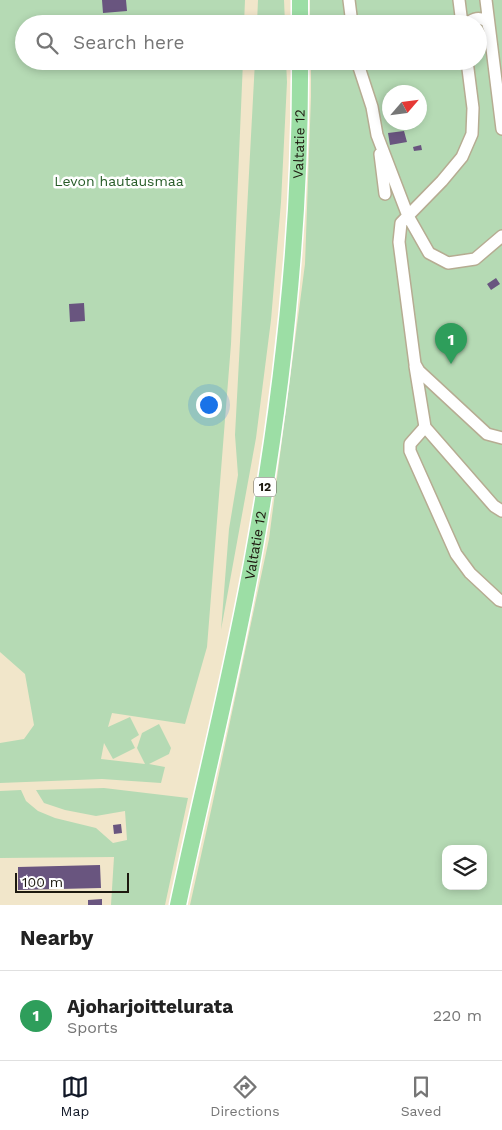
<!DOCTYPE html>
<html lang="en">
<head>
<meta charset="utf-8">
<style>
  :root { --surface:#fff; --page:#f2f2f2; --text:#222; --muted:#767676; --line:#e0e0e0; --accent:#111827 }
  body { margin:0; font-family:"Work Sans",sans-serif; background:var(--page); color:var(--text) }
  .controls { position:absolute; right:15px; bottom:15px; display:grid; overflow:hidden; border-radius:10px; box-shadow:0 2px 8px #0003 }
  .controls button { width:45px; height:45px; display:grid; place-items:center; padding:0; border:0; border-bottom:1px solid var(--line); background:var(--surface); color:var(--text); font:25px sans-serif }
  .compass { position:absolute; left:382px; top:85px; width:45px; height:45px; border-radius:50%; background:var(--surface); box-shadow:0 2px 8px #0003; rotate:62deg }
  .scale { position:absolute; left:15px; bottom:12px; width:114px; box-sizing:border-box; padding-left:5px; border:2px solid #1d190f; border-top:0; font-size:14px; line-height:18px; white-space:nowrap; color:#1d190f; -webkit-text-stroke:4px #fff; paint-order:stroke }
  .you { position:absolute; left:208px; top:404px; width:18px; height:18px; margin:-12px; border:4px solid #fff; border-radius:50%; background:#1a73e8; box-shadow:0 0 0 8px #1a73e833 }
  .badge { display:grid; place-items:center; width:32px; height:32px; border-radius:50%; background:var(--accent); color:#fff; font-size:16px; font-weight:700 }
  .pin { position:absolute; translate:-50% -41px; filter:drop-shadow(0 1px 2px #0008) }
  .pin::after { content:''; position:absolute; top:26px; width:18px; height:15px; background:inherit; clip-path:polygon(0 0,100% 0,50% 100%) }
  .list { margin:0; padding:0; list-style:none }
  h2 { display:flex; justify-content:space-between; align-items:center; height:65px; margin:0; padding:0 20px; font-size:21px }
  h2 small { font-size:16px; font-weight:400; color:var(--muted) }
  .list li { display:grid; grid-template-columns:32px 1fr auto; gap:15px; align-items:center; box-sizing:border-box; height:90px; padding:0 20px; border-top:1px solid var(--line) }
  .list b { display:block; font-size:19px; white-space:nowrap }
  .list p { margin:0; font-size:16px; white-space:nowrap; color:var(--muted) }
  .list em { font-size:16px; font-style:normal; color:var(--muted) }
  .icon { flex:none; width:28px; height:28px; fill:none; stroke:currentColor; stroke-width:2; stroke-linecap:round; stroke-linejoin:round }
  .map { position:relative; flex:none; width:502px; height:905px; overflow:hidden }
  .search { position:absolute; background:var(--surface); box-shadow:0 2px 8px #0003; left:15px; right:15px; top:15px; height:55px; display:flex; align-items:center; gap:12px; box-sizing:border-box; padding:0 18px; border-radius:28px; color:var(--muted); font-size:19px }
  .sheet { height:155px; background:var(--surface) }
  nav { display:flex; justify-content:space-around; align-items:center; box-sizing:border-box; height:70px; border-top:1px solid var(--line); background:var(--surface); font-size:14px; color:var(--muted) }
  nav a { display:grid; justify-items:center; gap:2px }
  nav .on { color:var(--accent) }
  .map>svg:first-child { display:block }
</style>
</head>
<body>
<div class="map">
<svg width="502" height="905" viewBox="0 0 502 905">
  <rect width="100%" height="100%" fill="#f1e6ca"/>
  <path fill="#b5dab4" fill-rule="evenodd" d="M0 0H245L244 24H24V61H243L231 344 207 647 185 724 112 713 108 727 130 717 139 735 131 740 135 748 113 759 104 743 101 759 145 764 137 748 142 733 159 724 171 748 169 754 149 764 165 767 161 783 102 779 0 783V743L24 739 34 725 25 674 0 652Z
    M258 0H284L285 24H257Z
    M310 0H345L347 24H310Z
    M353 0H502V905H190L212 806 269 539 305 264 311 97V61H351L364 96 373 137 361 61H478V24H356ZM390 92H420V122H390ZM446 849H483V886H446Z
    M255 61H286L287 82 281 202 271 320 256 438 221 630 229 529 238 475 235 435Z
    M104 788 188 798 165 905H111L114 857 0 858V791L21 790 26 801 38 811 55 818 96 828 113 843 127 840 125 811 96 816 65 810 44 803 36 790Z"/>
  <path fill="#69557f" d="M102 0H126L127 11 103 13Z
    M404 131 407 142 390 145 388 133Z
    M421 145 422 150 414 151 413 147Z
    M496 278 500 284 491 290 487 284Z
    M84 303 85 321 70 322 69 304Z
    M121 824 122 833 114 834 113 825Z
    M100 865 101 888 18 890V867Z
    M102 899V905H88V900Z"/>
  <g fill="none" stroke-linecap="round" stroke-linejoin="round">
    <g stroke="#b6ac92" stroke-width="14">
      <path id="minor" d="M349 0 352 24
        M459 0 462 24
        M486 0 502 129
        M467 24C474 18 479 17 487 21L489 28
        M357 61 372 107 377 135 408 216 429 253 448 263 475 259 502 236
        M467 61 473 108 472 134 462 157 442 181 401 223 399 242 415 364 419 371 487 434 502 438
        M380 154 385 194
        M415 366 425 427 494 506 502 511
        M425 427 410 444V451L456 554 470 573 499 600 502 601"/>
    </g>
    <g stroke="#fff" stroke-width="19">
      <g id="highway">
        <path d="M300 0V24"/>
        <path id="s1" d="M178 905C203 787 233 671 254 552 283 391 301 226 300 61"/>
      </g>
    </g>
    <use href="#minor" stroke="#fff" stroke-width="11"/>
    <use href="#highway" stroke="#9cdea5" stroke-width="16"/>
  </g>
  <g text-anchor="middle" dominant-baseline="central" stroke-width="5" stroke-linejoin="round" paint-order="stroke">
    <rect fill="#fff" stroke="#615e57" stroke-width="1" x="254" y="477.5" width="22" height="19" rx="4"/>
    <g font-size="12" font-weight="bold" fill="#1d190f">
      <text x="265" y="487">12</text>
    </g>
    <g font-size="14" fill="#1d190f" stroke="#fff">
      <text stroke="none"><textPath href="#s1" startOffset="772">Valtatie 12</textPath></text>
      <text stroke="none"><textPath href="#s1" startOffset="368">Valtatie 12</textPath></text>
    </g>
    <g font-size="14" fill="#265b27" stroke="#fff">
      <text x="119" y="181">Levon hautausmaa</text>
    </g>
  </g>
</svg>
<div class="controls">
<button><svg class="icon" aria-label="layers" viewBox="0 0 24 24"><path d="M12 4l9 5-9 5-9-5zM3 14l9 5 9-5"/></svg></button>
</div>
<svg class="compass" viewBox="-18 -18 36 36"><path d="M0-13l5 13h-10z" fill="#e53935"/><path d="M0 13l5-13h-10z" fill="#767676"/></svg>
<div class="scale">100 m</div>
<div class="you"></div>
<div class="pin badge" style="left:451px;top:364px;background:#2e9e5b">1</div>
<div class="search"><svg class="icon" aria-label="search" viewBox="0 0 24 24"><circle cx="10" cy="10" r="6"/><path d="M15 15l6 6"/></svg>Search here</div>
</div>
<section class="sheet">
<h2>Nearby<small></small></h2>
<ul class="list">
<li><span class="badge" style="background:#2e9e5b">1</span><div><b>Ajoharjoittelurata</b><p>Sports</p></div><em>220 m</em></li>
</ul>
</section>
<nav>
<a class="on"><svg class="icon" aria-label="map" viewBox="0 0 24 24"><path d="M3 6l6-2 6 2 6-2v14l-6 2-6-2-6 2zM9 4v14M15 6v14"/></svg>Map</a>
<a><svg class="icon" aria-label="directions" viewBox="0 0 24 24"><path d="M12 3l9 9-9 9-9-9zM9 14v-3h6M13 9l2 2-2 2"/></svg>Directions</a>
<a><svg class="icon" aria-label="saved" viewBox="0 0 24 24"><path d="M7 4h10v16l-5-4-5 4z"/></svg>Saved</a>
</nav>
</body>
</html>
